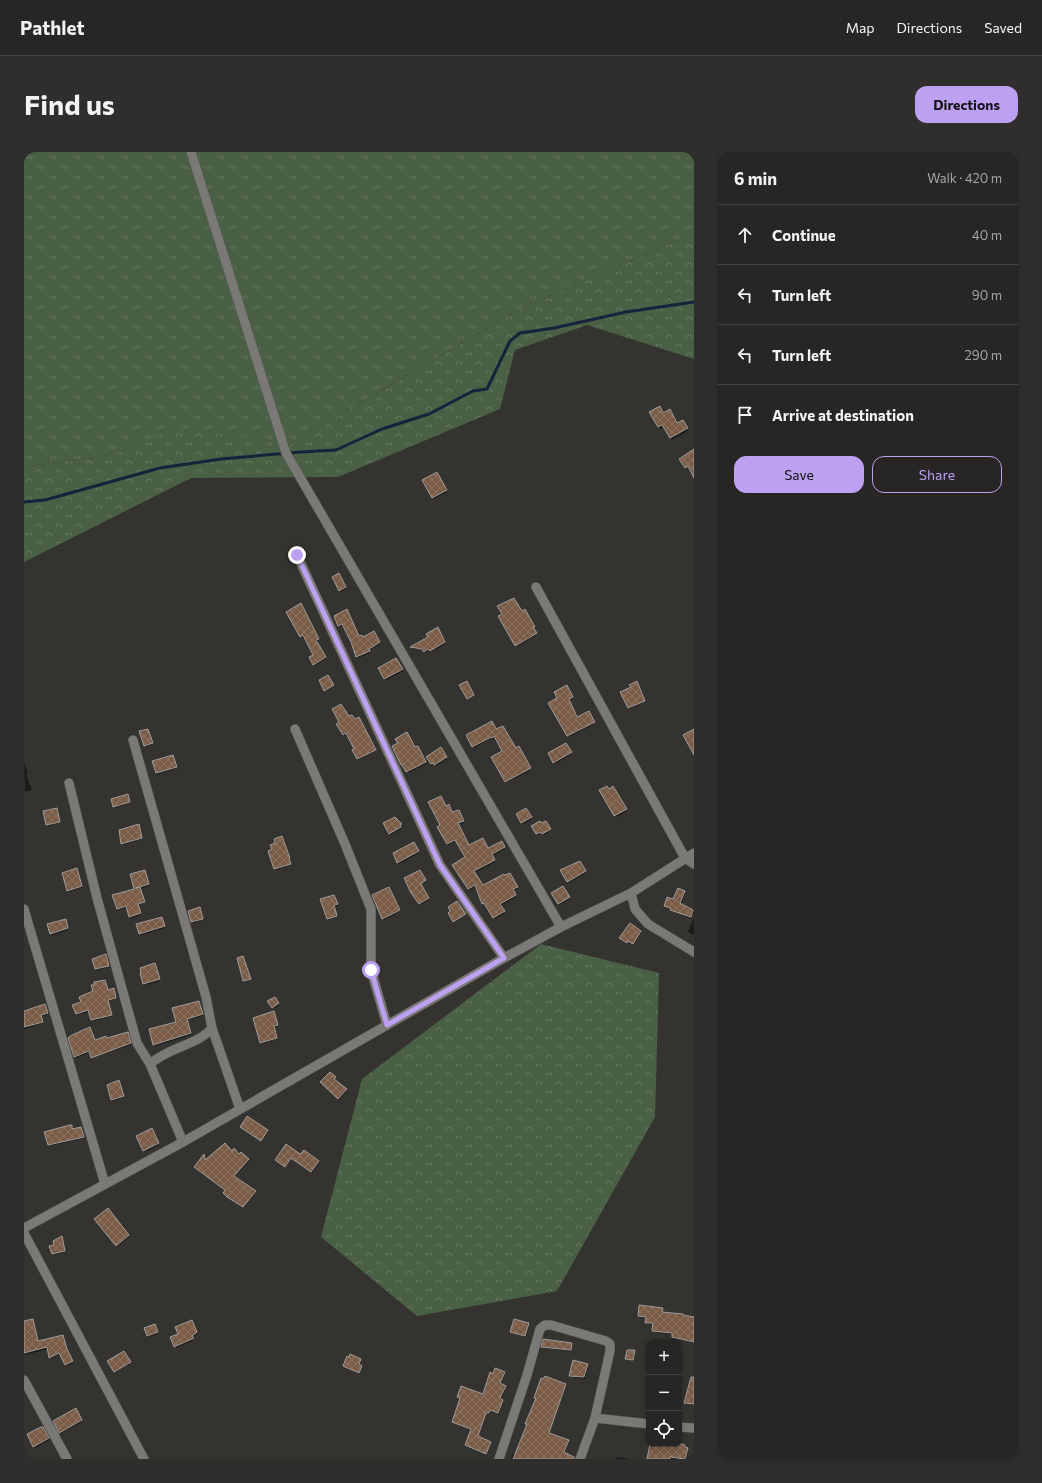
<!DOCTYPE html>
<html lang="en">
<head>
<meta charset="utf-8">
<style>
  :root { --surface:#272624; --page:#2f2e2c; --text:#f1f3f6; --muted:#a4a5a6; --line:#434341; --accent:#bca0f2 }
  body { margin:0; font-family:Commissioner,sans-serif; background:var(--page); color:var(--text) }
  .controls { position:absolute; right:12px; bottom:12px; display:grid; overflow:hidden; border-radius:8px; box-shadow:0 2px 6px #0003 }
  .controls button { width:36px; height:36px; display:grid; place-items:center; padding:0; border:0; border-bottom:1px solid var(--line); background:var(--surface); color:var(--text); font:20px sans-serif }
  .stop { position:absolute; width:12px; height:12px; margin:-9px; border:3px solid #bca0f2; border-radius:50%; background:#fff }
  .stop.end { background:#bca0f2; border-color:#fff; box-shadow:0 1px 4px #0008 }
  .list { margin:0; padding:0; list-style:none }
  h2 { display:flex; justify-content:space-between; align-items:center; height:52px; margin:0; padding:0 16px; font-size:17px }
  h2 small { font-size:13px; font-weight:400; color:var(--muted) }
  .list li { display:grid; grid-template-columns:26px 1fr auto; gap:12px; align-items:center; box-sizing:border-box; height:60px; padding:0 16px; border-top:1px solid var(--line) }
  .list b { display:block; font-size:15px; white-space:nowrap }
  .list em { font-size:13px; font-style:normal; color:var(--muted) }
  .actions { display:flex; gap:8px; padding:12px 16px }
  .actions a { flex:1; padding:9px 0; border:1px solid var(--accent); border-radius:12px; text-align:center; font-size:14px; color:var(--accent) }
  .actions .main { background:var(--accent); color:#111 }
  .icon { flex:none; width:22px; height:22px; fill:none; stroke:currentColor; stroke-width:2; stroke-linecap:round; stroke-linejoin:round }
  .map { position:relative; flex:none; width:670px; height:1307px; overflow:hidden; border-radius:12px }
  header { display:flex; align-items:center; gap:24px; box-sizing:border-box; height:56px; padding:0 20px; background:var(--surface); border-bottom:1px solid var(--line) }
  header strong { font-size:19px }
  nav { display:flex; gap:22px; margin-inline-start:auto; font-size:14px }
  .intro { display:flex; align-items:center; justify-content:space-between; box-sizing:border-box; height:96px; padding:0 24px }
  h1 { margin:0; font-size:28px }
  .button { padding:10px 18px; border-radius:12px; background:var(--accent); color:#111; font-size:14px; font-weight:700 }
  main { display:flex; gap:24px; padding:0 24px }
  aside { flex:1; background:var(--surface); border-radius:12px; box-shadow:0 2px 6px #0003 }
  .map>svg:first-child { display:block }
</style>
</head>
<body>
<header>
<strong>Pathlet</strong>
<nav><a>Map</a><a>Directions</a><a>Saved</a></nav>
</header>
<div class="intro"><h1>Find us</h1><a class="button">Directions</a></div>
<main>
<div class="map">
<svg width="670" height="1307" viewBox="0 0 670 1307">
  <defs>
    <pattern id="grass-tufts" width="24" height="20" patternUnits="userSpaceOnUse"><rect width="24" height="20" fill="#496044"/><path d="M3 7l-1-3M5 7V3M7 7l1-3M15 17l-1-3M17 17v-4M19 17l1-3" fill="none" stroke="#63765f"/></pattern>
    <pattern id="forest-crowns" width="20" height="18" patternUnits="userSpaceOnUse"><rect width="20" height="18" fill="#496044"/><path d="M2 6a3 3 0 1 1 6 0M12 15a3 3 0 1 1 6 0" fill="none" stroke="#63765f"/></pattern>
    <pattern id="building-cross-hatch" width="8" height="8" patternUnits="userSpaceOnUse"><rect width="8" height="8" fill="#7b5c47"/><path d="M0 0l8 8M0 8l8-8" fill="none" stroke="#8d7361"/></pattern>
  </defs>
  <rect width="100%" height="100%" fill="#343330"/>
  <path fill="url(#grass-tufts)" d="M0 0H670V81L501 154 266 292 151 276 91 302 0 315Z"/>
  <path fill="url(#forest-crowns)" d="M670 81V207L563 173 491 198 476 257 314 325 167 326 0 410V315L91 302 151 275 266 292 501 154Z
    M517 792 635 821 631 965 533 1139 393 1164 297 1085 338 927Z"/>
  <path fill="#0007" d="M627 260 639 262 653 272 659 269 664 279 648 288 640 275 636 277Z
    M412 321 423 340 410 347 399 328Z
    M315 422 322 437 316 440 309 425Z
    M277 453 295 488 292 490 302 507 291 513 287 506 290 504 280 484 278 486 263 460Z
    M501 459 510 476 509 477 512 483 492 495 475 465Z
    M311 464 335 485 339 487 350 481 356 492 345 498 346 501 334 506 328 490 320 473 316 475Z
    M413 476 421 492 407 500 406 498 401 501 400 498 388 496 405 486Z
    M372 508 379 519 362 528 356 517Z
    M303 525 309 535 301 539 296 529Z
    M612 531 621 550 605 557 598 540 608 536Z
    M543 534 549 546 545 549 553 566 564 560 570 572 545 585 525 551 534 546Z
    M325 566 330 568 334 566 352 599 334 608 330 599 332 598 324 582 320 584 314 572Z
    M472 578 491 598 495 596 507 618 482 631 468 605 480 599 472 585 469 587 468 585 450 596 443 584Z
    M125 579 129 592 122 595 121 593Z
    M542 593 547 602 531 612 525 602Z
    M393 595 402 612 384 621 380 614H378L377 613 390 597Z
    M417 597 423 607 412 614 411 612 409 613 403 605Z
    M149 604 153 616 134 622 133 621Z
    M0 610 4 622 2 623 8 638 1 640Z
    M589 636 603 659 592 665 577 639 585 638Z
    M104 644 106 651 91 656 90 654Z
    M421 655 428 662 434 659 440 671 434 673 445 695 463 697 477 690 481 697 468 704 471 710 450 721 459 735 486 722 494 737 489 739 492 745 476 754 481 761 471 767 461 752 460 753 459 751 452 734 446 738 430 715 443 706 433 689 424 693 414 675 417 674Z
    M502 657 508 667 499 672 493 662Z
    M33 658 36 671 24 674 23 672Z
    M371 666 378 674 376 675 377 677 367 683 361 671Z
    M521 670 526 679 520 683 518 680 514 683 509 674Z
    M115 675 118 687 99 693 98 691Z
    M258 687 266 708H265L267 713 252 718 245 699 249 698Z
    M389 692 395 701 375 712 370 702Z
    M556 710 562 721 544 731 537 719Z
    M53 719 58 735 45 740 44 738Z
    M121 719 125 734 116 737 121 751 114 753 117 763 107 766 104 755 94 758V757L112 738 107 723Z
    M396 719 402 730 397 733 405 748 396 753 388 740Z
    M539 735 546 747 535 753 529 741Z
    M364 736 376 759 360 768 349 744Z
    M660 740 661 742 657 753 669 759 670 760 667 766 648 759 647 757 641 754Z
    M310 745 314 754 310 755 313 765 304 768V766Z
    M433 750 442 763 431 770 425 761Z
    M176 758 179 768 169 771 168 770Z
    M670 766V783L664 780Z
    M138 767 141 776 117 783 116 782Z
    M42 769 44 778 28 783 24 773Z
    M616 780 617 781 610 792 605 790 604 792 596 786Z
    M83 805 85 815 73 818 69 807Z
    M131 814 136 829 121 833 117 822Z
    M90 839 92 847 84 849 88 864 69 869 66 859 53 863 50 854 58 851 70 840Z
    M251 846 255 853 249 857 244 850Z
    M175 851 179 864 163 868 167 883 131 894 130 892Z
    M22 855 24 862 17 865 19 871 0 877V857L1 860Z
    M250 862 254 874 250 876 253 887 238 892 230 866Z
    M104 883 107 893 68 906 66 900 52 906 51 904 71 889Z
    M311 926V928L323 939 315 948 297 930Z
    M96 931 100 945 89 949 84 933Z
    M217 975 243 978 244 980 238 989Z
    M48 976V978L57 977 60 986 26 994 25 992Z
    M128 977 135 993 121 1000 113 985Z
    M208 1001 215 1003 217 1001 225 1009 210 1025 232 1041 220 1055 201 1043 200 1041 202 1038 171 1015 181 1009Z
    M277 1004 294 1010 295 1011 288 1021 268 1006 262 1015 253 1009Z
    M84 1058 105 1085 93 1095 72 1069Z
    M38 1087 41 1100 30 1103 31 1094Z
    M638 1157 639 1161 670 1166V1191L650 1186 649 1183 630 1180V1172H623V1166L616 1165 615 1164Z
    M9 1169 14 1190 43 1199 49 1211 42 1214 36 1202 27 1207 24 1197 0 1203V1170Z
    M167 1169 173 1182 168 1186 169 1188 152 1196 147 1186 156 1182Z
    M504 1172 505 1173 502 1185 488 1181V1180Z
    M131 1174 134 1182 125 1185 121 1176Z
    M547 1192V1199L519 1196 518 1195Z
    M100 1200 106 1212 91 1220 85 1209Z
    M337 1208V1209L335 1213 338 1216 335 1222 320 1214Z
    M550 1209 564 1213 565 1214 561 1227 546 1225V1223Z
    M480 1220 481 1222 476 1233 482 1236 477 1248 479 1250 475 1262 467 1259 466 1262H462L454 1285 467 1292 462 1303 443 1294 442 1293 448 1278 429 1269 436 1247 434 1245 459 1243 469 1223Z
    M520 1228 541 1232 542 1234 525 1282 545 1290 539 1307H487L489 1302 492 1303 512 1248 511 1246Z
    M670 1240V1253L662 1252 661 1251Z
    M51 1258 58 1270 37 1281 31 1270Z
    M18 1276 25 1288 11 1296 4 1282Z
    M655 1289 660 1291V1295L664 1298 662 1307H624L627 1292H655Z
    M593 1305 607 1307H592Z"/>
  <g fill="none" stroke-linecap="round" stroke-linejoin="round">
    <path stroke="#15233c" stroke-width="3" d="M0 350 21 348 136 316 197 307 277 300 312 298 358 277 405 262 449 239 463 237 486 189 496 181 530 176 602 160 670 150"/>
  </g>
  <path fill="url(#building-cross-hatch)" stroke="#9f9c9a" d="M636 254 639 261 646 257 653 271 659 268 664 276 646 286 638 273 634 275 625 260Z
    M670 297V326L664 314 661 316 655 307Z
    M413 320 423 338 408 346 398 328Z
    M315 421 322 435 315 439 308 425Z
    M490 446 498 459 501 457 511 475H509L513 481 491 494 474 464 478 462 473 454Z
    M277 451 295 487 292 488 302 505 289 513 285 505 289 503 279 483 276 485 262 460Z
    M323 457 335 484 338 483 339 485 350 479 356 490 345 497 346 499 332 505 327 490 318 472 314 474 310 464Z
    M414 475 421 490 406 499 404 497 400 500 398 497 386 495 404 485 402 482Z
    M372 506 379 517 360 527 354 516Z
    M304 523 310 533 300 539 295 528Z
    M443 529 450 543 443 547 435 533Z
    M613 529 621 549 604 556 596 540 607 535 605 533Z
    M543 533 549 545 545 547 553 565 565 559 571 570 543 584 524 551 533 546 530 540Z
    M317 552 325 564 328 563 331 567 335 565 352 598 333 607 328 598 330 597 322 581 319 583 312 572 315 570 308 557Z
    M468 569 472 577 479 574 492 596 495 594 507 616 481 630 467 605 478 599 470 584 468 586 467 585 448 595 442 583Z
    M124 577 129 591 120 594 115 579Z
    M670 577V603L659 583Z
    M383 580 391 595 394 594 402 610 382 620 378 613H377L368 594 374 591 371 587Z
    M542 591 548 600 529 611 524 601Z
    M417 595 423 605 410 613 409 611 407 612 402 605Z
    M149 603 153 615 132 621 128 609Z
    M583 634 585 637 589 634 603 657 590 664 575 638Z
    M104 642 106 650 89 655 87 647Z
    M417 644 422 654 425 652 428 660 435 658 440 669 434 671 445 693 459 686 464 696 478 689 481 695 468 702 471 708 450 719 459 733 480 722 481 723 486 721 494 735 489 737 492 743 476 752 481 759 469 766 460 751 458 752 451 733 444 737 428 713 441 705 431 688 423 692 413 675 416 673 404 650Z
    M33 656 36 670 22 673 19 659Z
    M502 656 508 665 497 671 492 662Z
    M371 665 378 672 376 673 377 675 365 682 359 671Z
    M516 669 517 671 522 669 527 677 518 682 517 680 512 682 507 674Z
    M115 672 118 686 97 692 95 678Z
    M258 684 266 706 265 707 267 712 250 717 244 699 248 697 246 693 251 691 250 687Z
    M390 690 395 699 373 711 369 701Z
    M556 709 562 719 543 730 536 718Z
    M53 716 58 734 43 739 38 721Z
    M121 718 125 732 112 736 116 735 121 750 114 752 117 761 105 765 102 754 93 757 88 743 110 737 106 722Z
    M396 718 402 728 397 732 405 746 395 752 387 741 380 726Z
    M539 734 546 745 534 752 527 741Z
    M365 735 376 758 358 767 348 743Z
    M654 736 661 739 656 751 669 758 667 765 646 758 647 756 640 754 643 745 649 747Z
    M310 743 314 752 310 753 313 764 303 767 296 747Z
    M433 749 442 762 429 770 424 761 426 759 424 755Z
    M176 755 179 767 167 770 164 759Z
    M138 765 141 774 115 782 112 772Z
    M42 767 44 776 26 782 23 772Z
    M606 771 617 779 609 792 604 789 603 791 595 786Z
    M82 802 85 814 71 817 68 807Z
    M219 804 227 827 219 829 213 806Z
    M131 811 136 827 119 832 116 821H117L116 816Z
    M81 828 84 838 90 836 92 846 84 848 88 863 67 868 64 858 52 862 48 853 57 850 55 845 69 839 67 833H70V830Z
    M251 845 255 851 248 856 243 849Z
    M175 849 179 862 163 867 167 881 129 893 125 877 152 870 148 856Z
    M21 852 24 861 17 863 19 870 0 875V859Z
    M250 859 254 873 250 874 253 886 236 891 229 866Z
    M66 875 71 888 82 884 83 886 104 880 107 891 67 906 65 899 50 905 44 886 48 883Z
    M306 920 312 925 310 927 323 937 314 947 296 930Z
    M95 928 100 944 87 948 83 933Z
    M223 964 244 978 237 989 216 975Z
    M46 973H48V977L57 975 60 985 24 993 20 980Z
    M128 976 135 991 119 999 112 984Z
    M201 991 208 999 210 996 215 1002 217 1000 225 1007 210 1024 232 1039 219 1055 203 1045 199 1041 201 1038 170 1015 180 1002 181 1008Z
    M262 992 276 1002 280 998 295 1009 287 1020 267 1006 261 1015 251 1008Z
    M84 1056 105 1083 92 1094 70 1067Z
    M38 1084 41 1099 28 1102 25 1094 30 1093 29 1089Z
    M615 1153 639 1156 638 1160 659 1162V1163L670 1165V1190L648 1185V1181L628 1179 629 1171H621L622 1165 614 1164Z
    M9 1167 14 1189 39 1183 43 1197 49 1209 41 1213 35 1201 25 1206 23 1195 0 1201V1169Z
    M490 1167 505 1171 501 1184 486 1180Z
    M168 1168 173 1180 168 1184 170 1186 150 1195 146 1185 154 1182 151 1175Z
    M131 1172 134 1180 123 1184 120 1176Z
    M519 1187 548 1191 547 1198 517 1195Z
    M603 1198H611L609 1208 601 1207Z
    M100 1199 107 1210 90 1220 83 1209Z
    M326 1202 337 1207 335 1212 338 1214 335 1221 319 1214 323 1204 325 1205Z
    M549 1208 564 1212 560 1225 545 1224Z
    M471 1216 481 1220 476 1231 482 1234 476 1246 479 1248 474 1261 466 1258 465 1261H462L454 1284 467 1290 462 1302 441 1293 447 1277 428 1270 436 1246 433 1245 437 1234 459 1242 466 1220 469 1222Z
    M521 1224 542 1232 525 1281 545 1288 540 1300 550 1305V1307H489L503 1272H501L512 1246H510L517 1226 519 1227Z
    M667 1225H670V1252L660 1251Z
    M52 1256 58 1268 35 1281 29 1269Z
    M17 1275H19L25 1286 9 1295 3 1282Z
    M626 1292H660V1294L664 1296 661 1307 646 1305V1307H623Z"/>
  <g fill="none" stroke-linecap="round" stroke-linejoin="round">
    <g stroke="#535250" stroke-width="10">
      <path id="street" d="M167 0 262 301 537 775
        M273 403 416 713 480 806
        M512 435 661 706 670 712
        M271 577 321 692 347 757V818L363 873
        M109 588 182 845 188 876C174 893 145 895 126 912
        M45 631 73 746 113 891 126 912 159 990
        M607 741 611 757 624 772 670 800
        M0 757 81 1032
        M188 876 216 957
        M0 1076 159 990 480 806 537 775 607 741 670 701
        M0 1081 120 1307
        M0 1228 43 1307
        M571 1266 625 1272
        M655 1275 670 1276
        M475 1307 503 1223 516 1177 521 1173H527L582 1189 586 1192V1199L571 1266 556 1307"/>
    </g>
    <use href="#street" stroke="#7a7976" stroke-width="9"/>
  </g>
  <g fill="none" stroke-linecap="round" stroke-linejoin="round">
    <path stroke="#bca0f2" stroke-width="5" d="M273 403 416 713 480 806 363 873 347 818"/>
  </g>
</svg>
<div class="controls">
<button>+</button>
<button>−</button>
<button><svg class="icon" aria-label="locate" viewBox="0 0 24 24"><circle cx="12" cy="12" r="6"/><path d="M12 2v4M12 18v4M2 12h4M18 12h4"/></svg></button>
</div>
<div class="stop" style="left:347px;top:818px"></div>
<div class="stop end" style="left:273px;top:403px"></div>
</div>
<aside>
<h2>6 min<small>Walk · 420 m</small></h2>
<ul class="list">
<li><svg class="icon" aria-label="ahead" viewBox="0 0 24 24"><path d="M12 20V5M6 11l6-6 6 6"/></svg><div><b>Continue</b></div><em>40 m</em></li>
<li><svg class="icon" aria-label="left" viewBox="0 0 24 24"><path d="M17 20v-9H6M10 6l-5 5 5 5"/></svg><div><b>Turn left</b></div><em>90 m</em></li>
<li><svg class="icon" aria-label="left" viewBox="0 0 24 24"><path d="M17 20v-9H6M10 6l-5 5 5 5"/></svg><div><b>Turn left</b></div><em>290 m</em></li>
<li><svg class="icon" aria-label="arrive" viewBox="0 0 24 24"><path d="M6 21V4h12l-3 4 3 4H6"/></svg><div><b>Arrive at destination</b></div></li>
</ul>
<div class="actions"><a class="main">Save</a><a>Share</a></div>
</aside>
</main>
</body>
</html>
